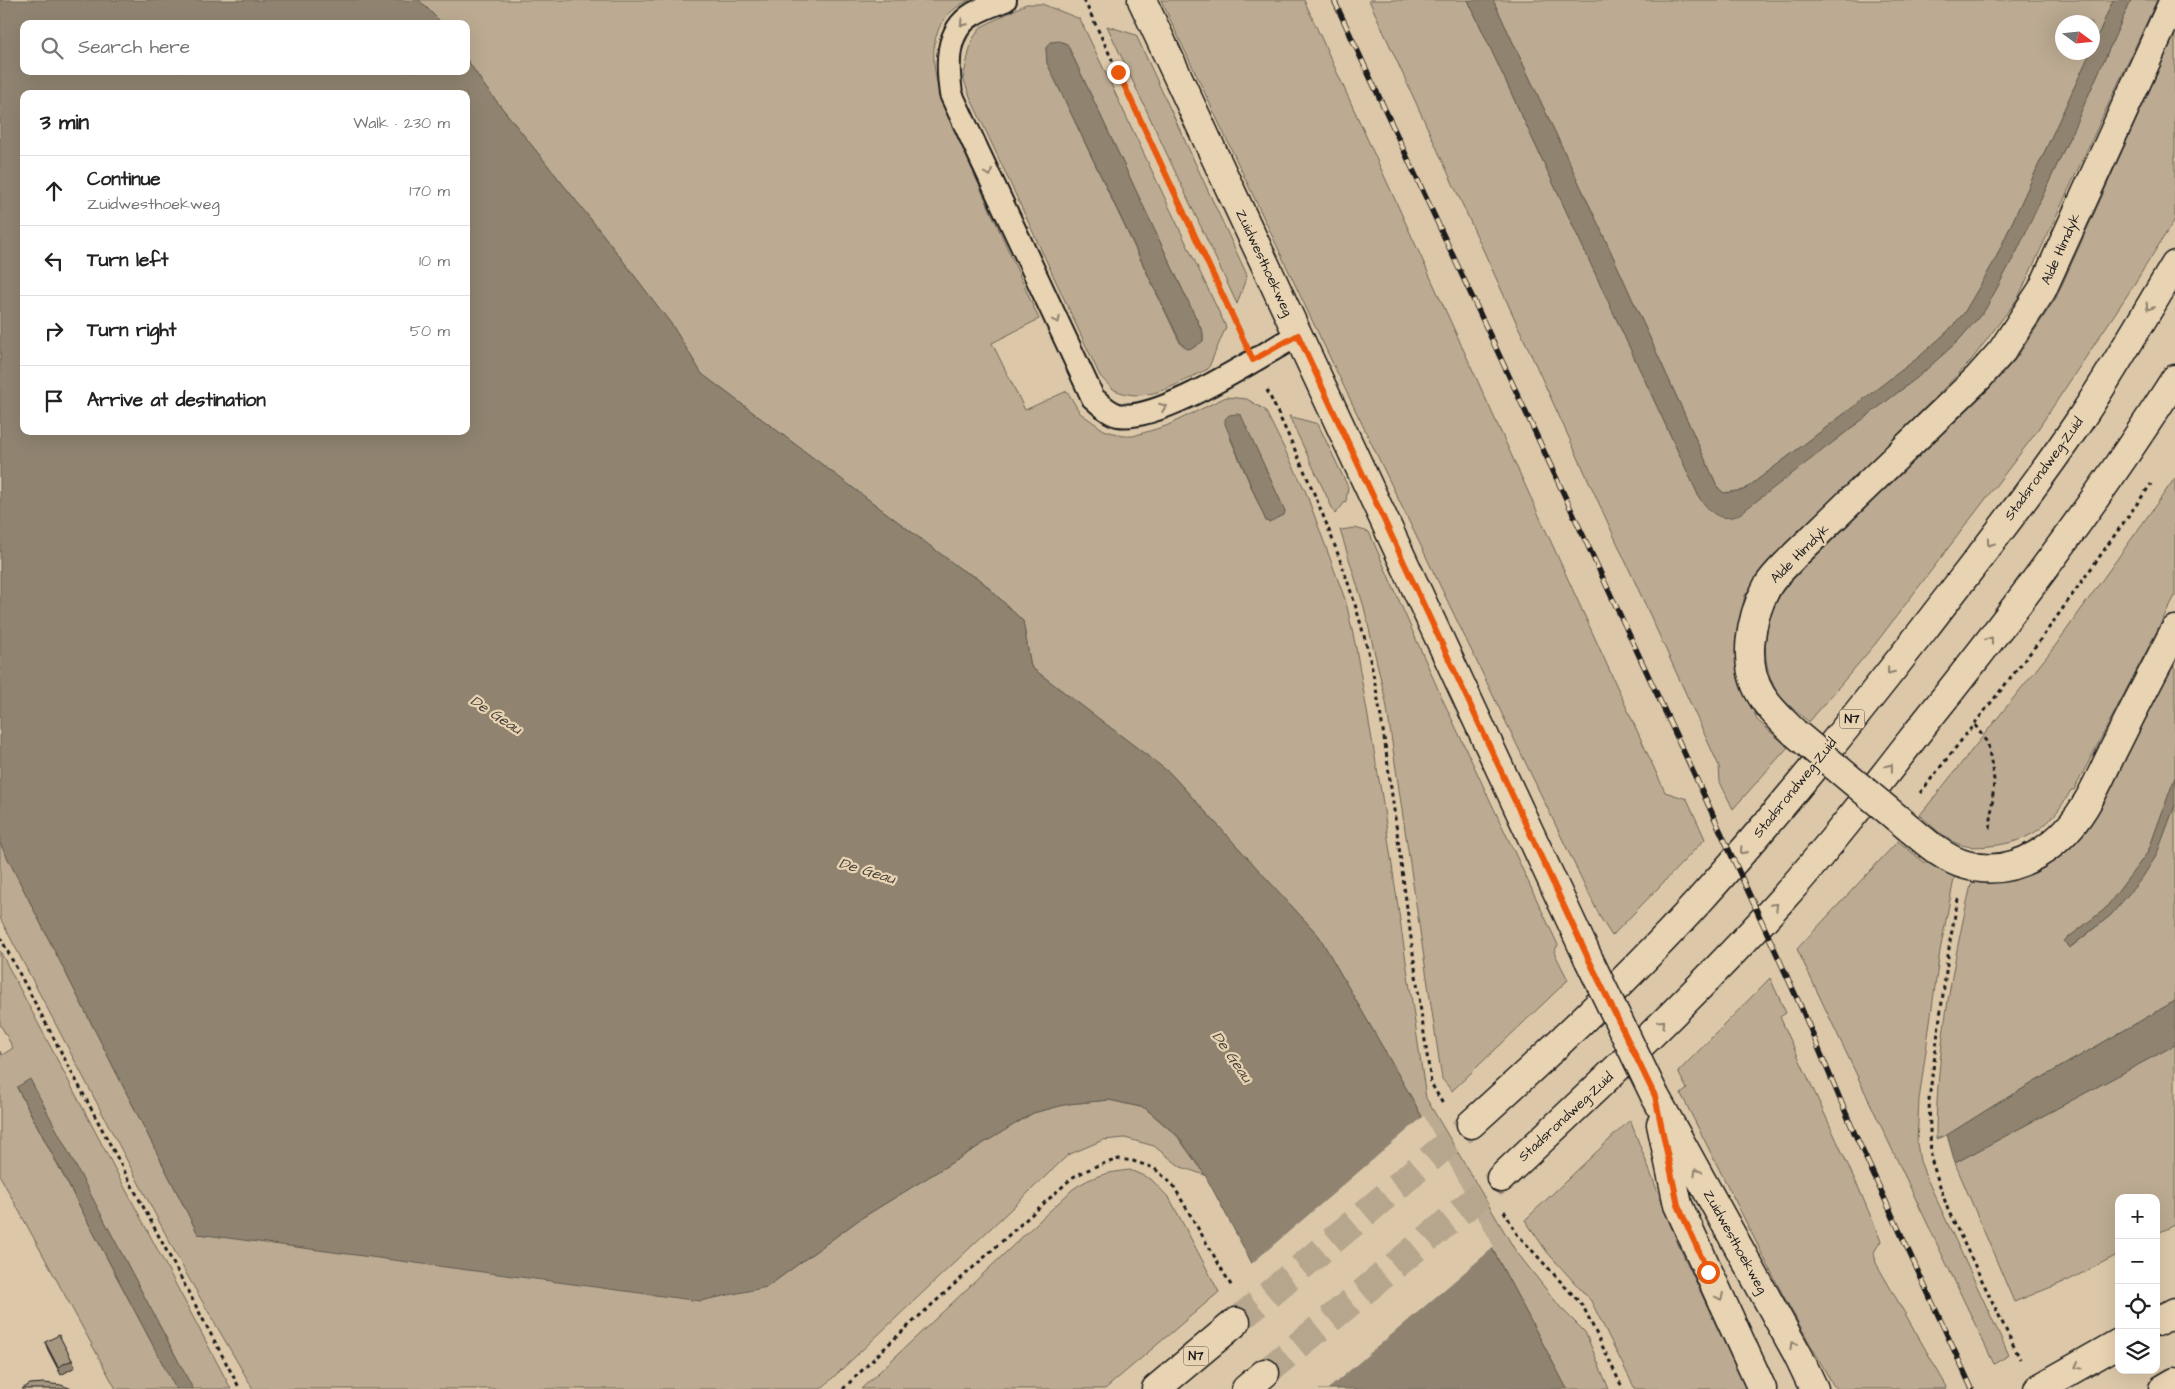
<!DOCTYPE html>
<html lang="en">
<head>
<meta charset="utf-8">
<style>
  :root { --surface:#fff; --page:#f2f2f2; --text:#222; --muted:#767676; --line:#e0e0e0 }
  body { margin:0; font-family:"Architects Daughter",sans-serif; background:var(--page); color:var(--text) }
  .controls { position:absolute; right:15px; bottom:15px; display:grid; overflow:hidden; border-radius:10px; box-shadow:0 5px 20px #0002 }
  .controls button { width:45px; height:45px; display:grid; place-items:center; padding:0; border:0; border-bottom:1px solid var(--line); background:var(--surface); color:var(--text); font:25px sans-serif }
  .compass { position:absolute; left:2055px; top:15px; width:45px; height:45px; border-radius:50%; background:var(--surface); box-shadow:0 5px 20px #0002; rotate:105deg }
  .stop { position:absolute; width:15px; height:15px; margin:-11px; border:4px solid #ea580c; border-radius:50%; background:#fff }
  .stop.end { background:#ea580c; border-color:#fff; box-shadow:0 1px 5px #0008 }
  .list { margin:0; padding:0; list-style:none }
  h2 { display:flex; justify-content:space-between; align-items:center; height:65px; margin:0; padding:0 20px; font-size:21px }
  h2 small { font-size:16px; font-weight:400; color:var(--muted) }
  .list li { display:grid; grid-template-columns:32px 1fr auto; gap:15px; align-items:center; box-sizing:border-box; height:70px; padding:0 20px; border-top:1px solid var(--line) }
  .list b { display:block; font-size:19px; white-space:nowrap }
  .list p { margin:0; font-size:16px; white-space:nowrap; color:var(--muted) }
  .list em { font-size:16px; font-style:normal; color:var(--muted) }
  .icon { flex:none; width:28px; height:28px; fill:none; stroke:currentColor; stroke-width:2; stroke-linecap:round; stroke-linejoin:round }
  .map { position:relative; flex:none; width:2175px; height:1389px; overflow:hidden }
  .search { position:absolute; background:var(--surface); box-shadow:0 5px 20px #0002; left:20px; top:20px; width:450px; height:55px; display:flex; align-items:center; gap:12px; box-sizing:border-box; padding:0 18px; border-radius:10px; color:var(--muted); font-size:19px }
  .panel { position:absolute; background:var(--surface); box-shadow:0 5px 20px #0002; left:20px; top:90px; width:450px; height:345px; border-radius:10px }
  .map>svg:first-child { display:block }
</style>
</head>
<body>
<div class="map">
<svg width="2175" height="1389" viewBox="0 0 2175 1389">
  <rect width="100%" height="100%" fill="#dcc8a9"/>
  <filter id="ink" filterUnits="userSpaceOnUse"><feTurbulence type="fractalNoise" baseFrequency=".02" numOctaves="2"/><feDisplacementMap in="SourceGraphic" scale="10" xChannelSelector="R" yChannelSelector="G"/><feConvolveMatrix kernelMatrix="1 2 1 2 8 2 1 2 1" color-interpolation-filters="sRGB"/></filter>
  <g filter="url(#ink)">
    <path fill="#bcab92" stroke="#6c6457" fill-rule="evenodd" d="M419 0H970C925 20 930 61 942 102L1039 319 992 343 1025 410 1067 391 1080 413 1104 430 1123 436H1133L1166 426 1226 397 1247 399 1265 410 1305 490 1346 602 1356 648 1382 797 1426 1098 1515 1250 1560 1307 1585 1332 1609 1389H1567L1414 1102 1319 936 1170 773 1031 667 1023 621 980 579 962 570 702 374 672 325 601 232 486 88 466 58V24H443ZM1241 416 1285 511 1284 515 1266 521 1230 438Z
      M1161 0H1304L1665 792 1687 799 1705 839 1612 936 1600 917 1308 312Z
      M1369 0H1468L1700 499 1737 515 1918 377 1958 341 1985 310 2017 251 2062 154 2131 0H2157L2018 298 1970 362 1845 488 1769 561 1745 595 1735 643 1742 679 1757 720 1788 747 1733 809 1720 782 1719 766Z
      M1493 0H2113L2093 47 2092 22H2062V52L2090 53 1994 262 1964 313 1948 331 1919 357 1744 490 1724 493 1718 488 1600 228Z
      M1026 4H1042L1080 19 1226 327 1208 369C1179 382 1150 404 1117 391 1111 389 1105 381 1100 376L971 99 963 78 972 40 981 27ZM1067 44 1203 333V341L1187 349 1180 343 1047 63 1046 48Z
      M1107 26 1136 35 1247 275 1237 304Z
      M2175 34V219L2128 294 2032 438 1876 643 1809 722C1800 714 1788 706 1780 696 1759 668 1762 624 1781 594 1787 584 1798 575 1806 566L1989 389 2015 360 2056 298Z
      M1289 416 1318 424 1348 487 1346 501 1335 514Z
      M2175 478V596L2074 790H2071C2052 825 2031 842 1990 846 1979 847 1967 848 1956 843 1942 837 1931 825 1920 815L2055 646Z
      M1355 528 1369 532 1441 696 1558 945 1554 952 1568 980 1452 1091 1442 1079 1386 702 1364 607 1340 530Z
      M2175 659V777L2148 852 2105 909 2064 941 2070 948 2111 915 2142 878 2156 856 2175 805V1001L1998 1103 1947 1135 1936 1139C1936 1056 1952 966 1971 885 1978 874 2004 879 2016 877 2045 873 2068 851 2087 830Z
      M1898 841 1924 862 1955 874 1940 951 1919 1100 1917 1143 1920 1161 1927 1179 2009 1355 1994 1364 1797 949Z
      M0 843 198 1234 767 1287 860 1219 1033 1113 1068 1104 1109 1100 1145 1108 1177 1136 1205 1175 1181 1167 1154 1146 1125 1138 1103 1140 1068 1155 821 1389H253L187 1275 0 918Z
      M0 951 231 1389H193L30 1080 17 1088 176 1389H116L0 1176V1051L2 1055 13 1048 0 1024Z
      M1770 978 1786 1013 1780 1017 1860 1191 1881 1241 1874 1252 1876 1263 1947 1387 1946 1389H1838L1833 1385 1783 1295 1681 1094 1687 1089 1678 1072Z
      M2175 1045V1225L2156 1234V1198H2119V1254L2069 1280 2014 1302 1955 1163Z
      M1630 1120 1678 1244 1746 1389H1635L1591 1301 1547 1252 1525 1220Z
      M1130 1170 1151 1179 1170 1199 1219 1292 1105 1389H861L1073 1189C1094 1175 1105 1173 1130 1170Z"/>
    <path fill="#908471" stroke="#625a4f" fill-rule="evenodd" d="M0 0H419L443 24H24V71H466V58L486 88 601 232 672 325 702 374 962 570 979 579 1023 621 1031 667 1170 773 1319 936 1414 1102 1567 1389H1319L1205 1175 1178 1136 1145 1108 1109 1100 1068 1104 1033 1113 860 1219 767 1287 700 1301 198 1234 0 843ZM24 94H466V431H24Z
      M1468 0H1493L1600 228 1718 488 1724 493 1744 490 1919 357 1948 331 1964 313 1994 262 2090 53 2092 52 2093 47 2113 0H2131L2062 154 2017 251 1985 310 1958 341 1918 377 1737 516C1717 521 1712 513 1700 499Z
      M1060 41 1067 44 1203 333V341L1193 348 1187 349 1181 343 1047 63 1046 48 1050 42Z
      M1237 414 1241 415 1285 511 1284 515 1269 522 1266 521 1225 424V419L1229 415Z
      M2175 777V805L2156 856 2142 878 2111 915 2069 948 2064 941 2105 909 2148 852Z
      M2175 1001V1045L1955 1163 1947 1135 1998 1103Z
      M30 1079 193 1389H176L17 1087Z"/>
    <path fill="#dcc8a9" d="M1424 1116 1494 1247 1328 1389H1316L1250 1265Z"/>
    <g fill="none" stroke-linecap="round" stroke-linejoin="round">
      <path stroke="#b6a68d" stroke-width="28" stroke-dasharray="28 14" stroke-linecap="butt" d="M1236 1322 1471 1124
        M1265 1373 1501 1178"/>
      <g stroke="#1c1c1c" stroke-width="26">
        <path id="service" d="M1005 0C995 4 983 8 973 14 945 31 947 65 951 94L1093 398C1100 404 1109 413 1118 415 1159 423 1259 356 1298 335"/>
      </g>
      <g stroke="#1c1c1c" stroke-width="31">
        <path id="minor" d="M1795 733C1783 721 1770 710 1761 695 1742 664 1750 618 1767 587 1773 576 1786 565 1795 555L1978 378 2002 351 2042 290 2174 0
          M1909 828C1926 842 1944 859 1966 865 2017 880 2065 843 2089 799 2100 780 2108 760 2118 741 2136 704 2156 667 2175 630"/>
      </g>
      <g stroke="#1c1c1c" stroke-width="31">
        <path id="tertiary" d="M1142 0 1589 960
          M1655 1096 1798 1355 1814 1389
          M1661 1124 1678 1205 1762 1389"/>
      </g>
      <g stroke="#1c1c1c" stroke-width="31">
        <path id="secondary" d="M2156 1322 2175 1312
          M2038 1389 2119 1343
          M2163 1389 2175 1382"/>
      </g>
      <g stroke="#1c1c1c" stroke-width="31">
        <path id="trunk" d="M1471 1124C1550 1053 1627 980 1699 901 1778 814 1851 722 1924 629 1976 561 2030 494 2078 423 2112 372 2143 318 2175 265
          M1501 1178C1598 1087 1696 995 1785 896 1834 841 1879 782 1924 724 2013 613 2099 499 2175 379
          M1156 1389 1236 1322
          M1246 1389 1265 1373"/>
      </g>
      <path stroke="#1c1c1c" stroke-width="3" stroke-dasharray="4 4" stroke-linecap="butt" d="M1084 0 1240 332
        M1267 390C1309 478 1349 568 1371 664 1383 719 1389 776 1397 832 1408 916 1419 999 1431 1083L1443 1104
        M1975 725 1988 744 1994 780 1990 832
        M1920 793 2041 639 2151 484
        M1958 899 1950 941 1929 1100 1931 1159 1948 1210 2020 1359
        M0 937 240 1389
        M1504 1211 1517 1234 1583 1306 1623 1389
        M843 1389 894 1339 1073 1177 1096 1166 1119 1159 1133 1161 1154 1168 1173 1185 1232 1287"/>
      <use href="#service" stroke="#e8d3b2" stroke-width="22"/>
      <use href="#minor" stroke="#e8d3b2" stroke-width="28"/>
      <use href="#tertiary" stroke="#e8d3b2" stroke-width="28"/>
      <use href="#secondary" stroke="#e8d3b2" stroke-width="28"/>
      <use href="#trunk" stroke="#e8d3b2" stroke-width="28"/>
      <g stroke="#1c1c1c" stroke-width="5.5">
        <path id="rail" d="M1334 0 1702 791 1801 1007 1854 1132 1972 1389"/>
      </g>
      <use href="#rail" stroke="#e8d3b2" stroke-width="4" stroke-dasharray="11" stroke-linecap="butt"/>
      <g stroke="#1c1c1c" stroke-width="31" stroke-linecap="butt">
        <path id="minor-bridge" d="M1795 733 1909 828"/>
      </g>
      <g stroke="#1c1c1c" stroke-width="31" stroke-linecap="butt">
        <path id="tertiary-bridge" d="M1589 960 1655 1096"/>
      </g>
      <use href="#minor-bridge" stroke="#e8d3b2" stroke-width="28"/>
      <use href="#tertiary-bridge" stroke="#e8d3b2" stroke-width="28"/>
    </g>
    <path fill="#8f826f" stroke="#1c1c1c" d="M45 1342 72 1360 75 1367 61 1375 48 1350Z"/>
    <path fill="#a69781" stroke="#1c1c1c" d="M59 1335 72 1360 58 1367 45 1342Z
      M44 1383 61 1385 72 1389H22L30 1384Z"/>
    <defs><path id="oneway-chevron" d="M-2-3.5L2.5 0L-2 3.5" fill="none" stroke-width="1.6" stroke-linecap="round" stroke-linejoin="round" transform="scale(1.25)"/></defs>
    <g stroke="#8c816e">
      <use href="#oneway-chevron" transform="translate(963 23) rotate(134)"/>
      <use href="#oneway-chevron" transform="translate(989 173) rotate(65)"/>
      <use href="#oneway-chevron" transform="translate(2149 307) rotate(122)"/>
      <use href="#oneway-chevron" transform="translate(1057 320) rotate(65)"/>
      <use href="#oneway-chevron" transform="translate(1163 407) rotate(-21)"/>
      <use href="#oneway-chevron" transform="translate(1990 543) rotate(126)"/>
      <use href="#oneway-chevron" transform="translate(1990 640) rotate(-53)"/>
      <use href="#oneway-chevron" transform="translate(1890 671) rotate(129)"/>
      <use href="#oneway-chevron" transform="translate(1890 767) rotate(-52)"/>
      <use href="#oneway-chevron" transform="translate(1743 851) rotate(131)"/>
      <use href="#oneway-chevron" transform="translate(1775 906) rotate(-46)"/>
      <use href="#oneway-chevron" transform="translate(1662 1023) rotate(-46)"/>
      <use href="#oneway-chevron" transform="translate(1697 1172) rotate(-119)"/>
      <use href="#oneway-chevron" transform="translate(1720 1297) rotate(65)"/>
      <use href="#oneway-chevron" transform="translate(1793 1345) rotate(-119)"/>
      <use href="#oneway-chevron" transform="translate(2078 1366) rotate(151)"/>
    </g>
  </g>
  <g fill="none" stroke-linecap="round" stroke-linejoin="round" filter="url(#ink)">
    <path stroke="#ea580c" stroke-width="6" d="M1118 72 1253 360 1298 335 1589 960 1655 1096 1678 1205 1708 1272"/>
  </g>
  <g text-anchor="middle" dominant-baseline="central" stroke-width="4.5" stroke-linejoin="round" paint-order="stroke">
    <g fill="#e8d3b2" stroke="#595349" stroke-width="1">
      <rect x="1839.5" y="709.5" width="25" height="19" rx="4"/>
      <rect x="1183.5" y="1346.5" width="25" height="19" rx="4"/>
    </g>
    <g font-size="12" font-weight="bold" fill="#1c1c1c">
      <text x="1852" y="719">N7</text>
      <text x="1196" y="1356">N7</text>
    </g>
    <g font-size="14" fill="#1c1c1c" stroke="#e8d3b2">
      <text transform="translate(2061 249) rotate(-66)">Alde Himdyk</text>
      <text transform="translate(1264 263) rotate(65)">Zuidwesthoekweg</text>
      <text transform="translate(2044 469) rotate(-54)">Stadsrondweg-Zuid</text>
      <text transform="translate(1800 554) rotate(-45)">Alde Himdyk</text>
      <text transform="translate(1795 788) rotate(-51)">Stadsrondweg-Zuid</text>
      <text transform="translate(1566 1117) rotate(-43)">Stadsrondweg-Zuid</text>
      <text transform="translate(1735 1242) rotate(61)">Zuidwesthoekweg</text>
    </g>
    <g font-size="15" font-style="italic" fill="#45403a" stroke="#e8d3b2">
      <text transform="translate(496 715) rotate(33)">De Geau</text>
      <text transform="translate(867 871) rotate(17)">De Geau</text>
      <text transform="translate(1232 1057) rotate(55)">De Geau</text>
    </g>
  </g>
</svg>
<div class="controls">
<button>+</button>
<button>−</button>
<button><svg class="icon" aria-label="locate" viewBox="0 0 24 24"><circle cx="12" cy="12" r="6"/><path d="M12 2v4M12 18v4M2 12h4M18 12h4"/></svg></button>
<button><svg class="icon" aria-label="layers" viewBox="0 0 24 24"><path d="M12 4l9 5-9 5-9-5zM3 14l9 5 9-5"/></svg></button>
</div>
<svg class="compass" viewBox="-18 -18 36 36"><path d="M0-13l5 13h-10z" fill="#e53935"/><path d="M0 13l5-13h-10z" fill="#767676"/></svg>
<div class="stop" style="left:1708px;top:1272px"></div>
<div class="stop end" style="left:1118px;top:72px"></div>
<div class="search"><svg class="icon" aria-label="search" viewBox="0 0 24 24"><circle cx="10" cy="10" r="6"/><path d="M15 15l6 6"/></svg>Search here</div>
<section class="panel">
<h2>3 min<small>Walk · 230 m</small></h2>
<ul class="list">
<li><svg class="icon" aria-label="ahead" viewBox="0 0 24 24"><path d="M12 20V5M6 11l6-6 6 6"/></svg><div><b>Continue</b><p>Zuidwesthoekweg</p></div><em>170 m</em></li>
<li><svg class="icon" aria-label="left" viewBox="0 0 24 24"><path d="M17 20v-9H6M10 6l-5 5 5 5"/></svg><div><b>Turn left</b></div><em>10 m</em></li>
<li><svg class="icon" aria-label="right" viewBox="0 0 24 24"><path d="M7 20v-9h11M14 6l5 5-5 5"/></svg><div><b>Turn right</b></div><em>50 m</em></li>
<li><svg class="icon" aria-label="arrive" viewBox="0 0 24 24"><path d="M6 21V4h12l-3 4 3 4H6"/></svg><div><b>Arrive at destination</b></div></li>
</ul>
</section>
</div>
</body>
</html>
